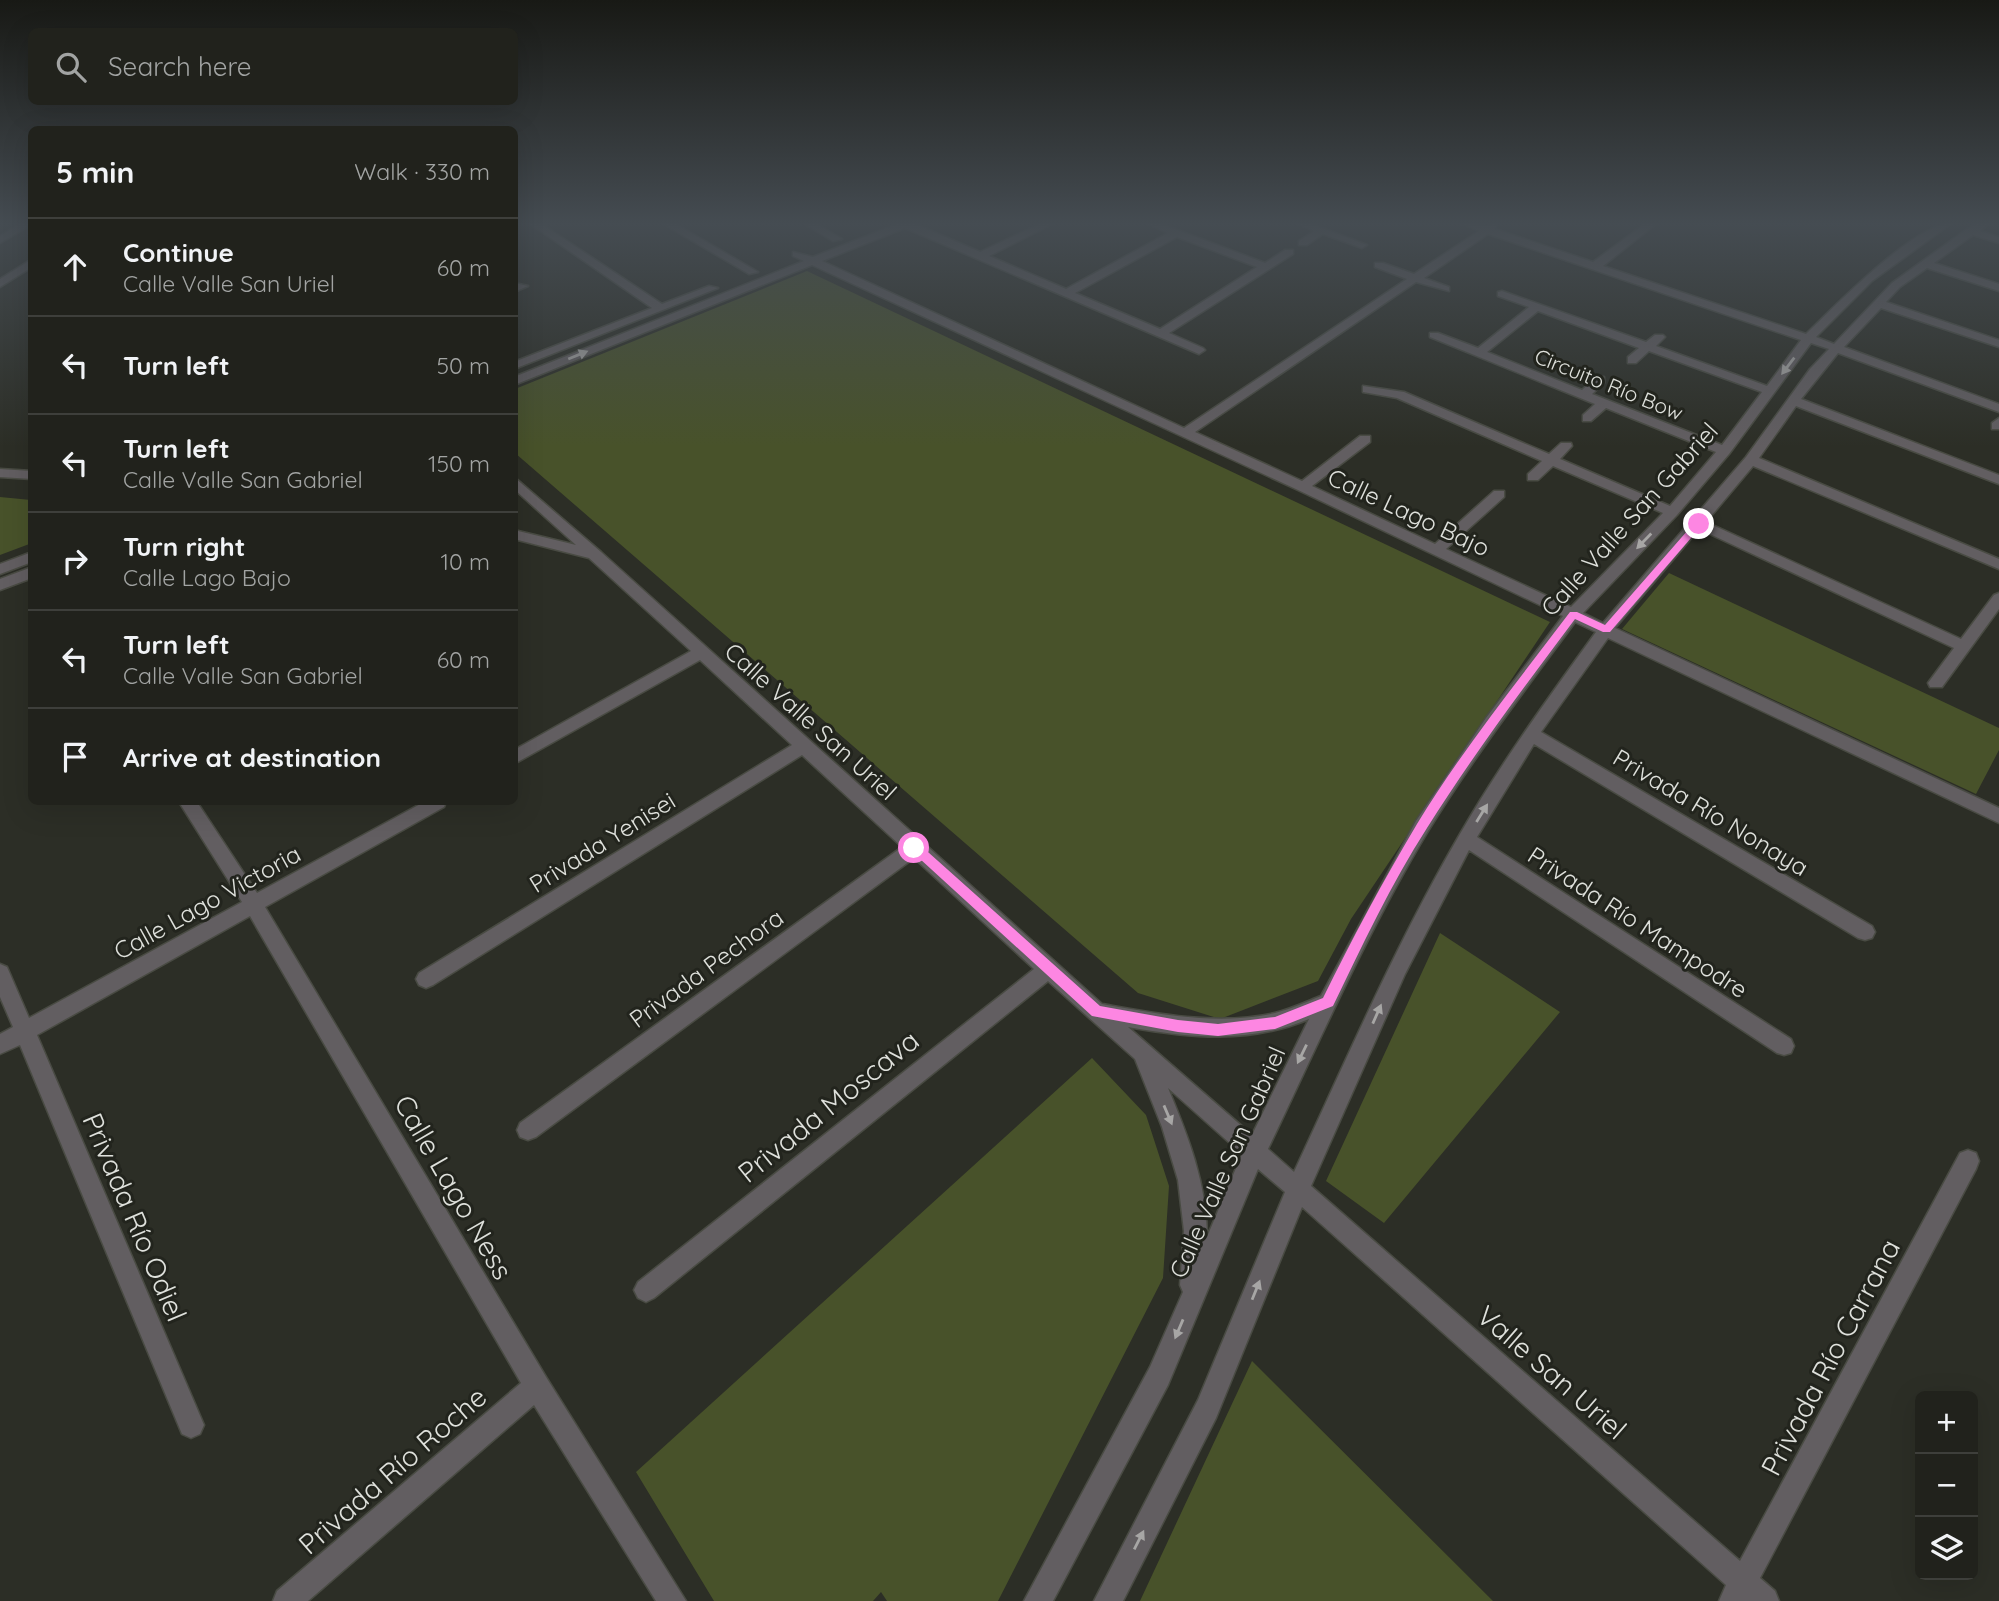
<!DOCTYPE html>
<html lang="en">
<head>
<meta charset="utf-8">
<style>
  :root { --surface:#21221c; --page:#2d2f29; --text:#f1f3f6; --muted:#a2a4a3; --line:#3e3f3b }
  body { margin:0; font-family:Quicksand,sans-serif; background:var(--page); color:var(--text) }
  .controls { position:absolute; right:21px; bottom:21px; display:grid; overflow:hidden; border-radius:10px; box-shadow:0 7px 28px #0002 }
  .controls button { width:63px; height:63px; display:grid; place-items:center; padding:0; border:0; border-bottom:2px solid var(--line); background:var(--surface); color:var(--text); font:35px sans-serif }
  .stop { position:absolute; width:21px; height:21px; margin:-16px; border:5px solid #fd86e2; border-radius:50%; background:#fff }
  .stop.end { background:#fd86e2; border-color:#fff; box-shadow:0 2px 7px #0008 }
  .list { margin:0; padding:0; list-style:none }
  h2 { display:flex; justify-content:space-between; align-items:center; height:91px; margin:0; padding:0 28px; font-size:30px }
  h2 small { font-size:23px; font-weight:400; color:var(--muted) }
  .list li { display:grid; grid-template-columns:46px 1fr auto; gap:21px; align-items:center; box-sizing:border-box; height:98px; padding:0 28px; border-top:2px solid var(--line) }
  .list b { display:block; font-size:26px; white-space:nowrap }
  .list p { margin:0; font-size:23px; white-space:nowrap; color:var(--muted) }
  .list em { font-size:23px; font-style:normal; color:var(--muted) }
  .icon { flex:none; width:38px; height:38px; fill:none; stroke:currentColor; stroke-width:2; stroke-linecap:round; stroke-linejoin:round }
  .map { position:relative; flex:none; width:1999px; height:1601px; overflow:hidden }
  .search { position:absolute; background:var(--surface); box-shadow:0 7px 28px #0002; left:28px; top:28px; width:490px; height:77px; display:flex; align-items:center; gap:18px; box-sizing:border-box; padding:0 24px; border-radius:10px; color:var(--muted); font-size:26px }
  .panel { position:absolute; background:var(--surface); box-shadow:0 7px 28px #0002; left:28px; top:126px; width:490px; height:679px; border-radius:10px }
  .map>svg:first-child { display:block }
</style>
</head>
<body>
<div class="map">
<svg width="1999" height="1601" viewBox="0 0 1999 1601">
  <rect width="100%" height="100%" fill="#2c2e26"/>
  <path fill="#48522a" d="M807 271 1550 622 1351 919 1318 981 1220 1019 1138 993 515 453V389Z
    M0 497 31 500 32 543 0 555Z
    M1669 573 1999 728V750L1976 794 1622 629Z
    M1440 933 1560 1012 1384 1223 1326 1181Z
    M1092 1058 1146 1115 1169 1186 1163 1278 998 1601H887L881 1592 873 1601H714L636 1472Z
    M1252 1361 1493 1601H1140Z"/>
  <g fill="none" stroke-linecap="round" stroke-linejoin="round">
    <g stroke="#494b43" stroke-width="3">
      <path id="minor" d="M21 223 32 224 0 243V236Z
        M529 223H540L662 304 709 286 718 288 514 369V362L652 308Z
        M662 223H674L758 272 749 274Z
        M803 223H815L842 239 833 241Z
        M900 223H913L980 252 1042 223H1054L989 256 1066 289 1168 233 1146 223H1159L1265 263 1285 250H1293V254L1169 333 1203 348 1205 350 1199 354 905 228 822 261 1184 428 1407 279 1375 267V263H1383L1414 274 1479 231 1461 223 1486 226 1497 224 1495 229 1593 262 1646 223H1657L1603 266 1806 334C1834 307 1915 223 1952 223L1872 281 1816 337 1834 344 1892 283 1967 229 1978 223H1989L1980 231 1999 237V243L1973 235 1934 263 1999 284V291L1927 268 1900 287 1886 302 1999 340V347L1881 308 1844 347 1999 404V412L1838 353 1801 399 1999 475V484L1796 406 1759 458 1999 559V569L1753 466 1706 522 1961 639 1994 595 1999 593V609L1942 687H1930L1928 683 1954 648 1699 529 1615 628 1999 808V823L1608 638 1541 732 1872 926 1875 932 1872 938 1865 940 1858 938 1534 744 1477 837 1791 1039 1794 1046 1791 1053 1784 1055 1777 1053 1469 850 1405 974 1311 1186 1740 1561 1960 1153 1968 1150 1976 1153 1979 1161 1976 1169 1760 1578 1775 1591 1779 1601H1719L1726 1585 1302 1207 1216 1418 1123 1601H1094L1198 1400 1285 1192 1258 1169 1168 1385 1053 1601H1024L1150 1367 1183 1292 1180 1285 1184 1231 1178 1180 1162 1127 1135 1059 1048 981 654 1298 646 1302 638 1298 634 1290 638 1282 1034 969 914 858 536 1137 528 1140 520 1137 517 1130 520 1123 902 847 802 755 433 985 426 988 419 985 416 979 419 973 792 745 700 660 514 764V750L691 651 589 558 514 539V530L576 545 514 489V477L601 552 1102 1004C1159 1014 1218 1026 1275 1013 1291 1009 1306 1002 1321 996L1416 821 1486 718 1563 616 1298 490 812 265 514 385V377L804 261 793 256V252L813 257ZM1488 234 1801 340 1767 386 1656 346 1665 337 1663 335H1655L1646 342 1502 291 1498 292V296L1529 307 1478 348 1438 333H1430V337L1595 404 1583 415V421H1591L1606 408 1716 452 1670 506 1560 459 1572 446 1571 443H1561L1549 454 1404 392 1363 386V392L1397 398 1542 461 1528 474V480H1538L1553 466 1663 513 1571 607 1446 549 1504 497V491H1494L1435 544 1312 486 1370 442V436H1360L1302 481 1195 432 1416 282 1449 291V287L1424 278ZM1177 237 1257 267 1160 329 1075 293ZM1538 311 1639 348 1628 357V363H1636L1649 351 1762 392 1722 445 1592 394 1604 383V377H1596L1582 390 1487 352ZM1811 343 1829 349 1810 369 1746 457 1603 623 1583 613 1677 515 1729 454ZM1575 622 1596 632C1548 698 1501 763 1460 834 1397 942 1347 1058 1294 1172L1268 1149C1319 1042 1367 932 1428 831 1473 758 1525 690 1575 622ZM1309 1019 1252 1135 1128 1027C1190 1038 1250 1044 1309 1019ZM1168 1088 1242 1154 1207 1237C1207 1184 1188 1136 1168 1088Z
        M1296 223H1309L1367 245 1362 248 1323 234 1307 245H1299V241L1314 231Z
        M32 259V267L0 287V279Z
        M519 284 528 286 514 292V285Z
        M1999 418V429H1992V423Z
        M0 469 32 471V479L0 477Z
        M32 552V562L0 574V564Z
        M32 567V578L0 590V579Z
        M179 802H197L257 893 424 802H446L444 807 265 907 546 1377 686 1601H656L534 1405 308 1601H273L277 1591 521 1383 250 916 37 1035 204 1425 200 1434 191 1438 182 1434 20 1045 0 1054V1034L13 1027 0 997V964L7 967 29 1018 242 902Z"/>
    </g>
    <use href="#minor" fill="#625e61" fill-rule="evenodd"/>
  </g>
  <defs><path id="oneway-solid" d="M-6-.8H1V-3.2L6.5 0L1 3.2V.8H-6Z" transform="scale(1.75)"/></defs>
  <g fill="#a7a6a5">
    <use href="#oneway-solid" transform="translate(578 355) rotate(-22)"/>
    <use href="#oneway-solid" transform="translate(1788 366) rotate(127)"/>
    <use href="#oneway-solid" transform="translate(1644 541) rotate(134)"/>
    <use href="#oneway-solid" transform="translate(1482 813) rotate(-58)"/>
    <use href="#oneway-solid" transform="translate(1377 1014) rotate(-66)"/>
    <use href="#oneway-solid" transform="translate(1302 1054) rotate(116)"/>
    <use href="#oneway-solid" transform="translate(1168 1115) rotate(67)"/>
    <use href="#oneway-solid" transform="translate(1256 1290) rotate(-68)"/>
    <use href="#oneway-solid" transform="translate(1179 1329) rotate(113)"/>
    <use href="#oneway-solid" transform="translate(1139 1540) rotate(-63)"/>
  </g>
  <linearGradient id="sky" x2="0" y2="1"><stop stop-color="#181915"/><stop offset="0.5" stop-color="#454c52"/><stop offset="1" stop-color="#454c52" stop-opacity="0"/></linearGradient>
  <rect width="1999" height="447" fill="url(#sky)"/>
  <path fill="#fd86e2" d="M1695 522 1703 524 1610 632H1603L1575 619C1524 687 1473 755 1427 828 1391 884 1362 946 1333 1006L1275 1029 1218 1036 1178 1032 1092 1016 908 848 914 843 919 844 1100 1006 1178 1020 1218 1024 1275 1017 1323 998C1352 939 1383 881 1417 824 1462 750 1518 681 1570 612H1577L1605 625Z"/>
  <g text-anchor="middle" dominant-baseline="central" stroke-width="6" stroke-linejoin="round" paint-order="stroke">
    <g font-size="21" fill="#dfe1dc" stroke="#22241d">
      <text transform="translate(1609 384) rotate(22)">Circuito Río Bow</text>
    </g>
    <g font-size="24" fill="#dfe1dc" stroke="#22241d">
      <text transform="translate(1409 512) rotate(25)">Calle Lago Bajo</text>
      <text transform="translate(1629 519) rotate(-48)">Calle Valle San Gabriel</text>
      <text transform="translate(811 721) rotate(42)">Calle Valle San Uriel</text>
      <text transform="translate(1711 812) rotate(31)">Privada Río Nonaya</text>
      <text transform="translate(602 842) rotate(-32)">Privada Yenisei</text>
      <text transform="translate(207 902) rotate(-29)">Calle Lago Victoria</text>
      <text transform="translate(1638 922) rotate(33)">Privada Río Mampodre</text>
      <text transform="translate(706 968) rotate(-36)">Privada Pechora</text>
      <text transform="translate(1227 1162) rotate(-66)">Calle Valle San Gabriel</text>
    </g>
    <g font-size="28" fill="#dfe1dc" stroke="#22241d">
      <text transform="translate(828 1106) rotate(-39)">Privada Moscava</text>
      <text transform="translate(454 1187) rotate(60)">Calle Lago Ness</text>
      <text transform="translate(135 1217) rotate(67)">Privada Río Odiel</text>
      <text transform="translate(1830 1357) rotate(-62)">Privada Río Carrana</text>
      <text transform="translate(1552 1372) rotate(41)">Valle San Uriel</text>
      <text transform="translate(392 1470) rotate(-41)">Privada Río Roche</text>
    </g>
  </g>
</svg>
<div class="controls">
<button>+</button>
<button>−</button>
<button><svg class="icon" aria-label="layers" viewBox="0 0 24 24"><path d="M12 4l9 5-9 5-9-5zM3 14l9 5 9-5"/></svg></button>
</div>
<div class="stop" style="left:914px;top:848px"></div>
<div class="stop end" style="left:1699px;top:524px"></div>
<div class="search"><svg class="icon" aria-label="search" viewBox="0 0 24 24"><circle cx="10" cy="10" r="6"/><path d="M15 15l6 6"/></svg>Search here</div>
<section class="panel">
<h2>5 min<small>Walk · 330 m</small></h2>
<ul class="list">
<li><svg class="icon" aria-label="ahead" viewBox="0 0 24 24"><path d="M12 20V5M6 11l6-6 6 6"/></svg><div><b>Continue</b><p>Calle Valle San Uriel</p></div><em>60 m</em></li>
<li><svg class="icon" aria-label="left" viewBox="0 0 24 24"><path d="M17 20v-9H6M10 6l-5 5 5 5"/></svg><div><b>Turn left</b></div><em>50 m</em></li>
<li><svg class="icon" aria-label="left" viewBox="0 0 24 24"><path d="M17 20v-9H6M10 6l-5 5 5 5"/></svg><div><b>Turn left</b><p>Calle Valle San Gabriel</p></div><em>150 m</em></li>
<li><svg class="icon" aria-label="right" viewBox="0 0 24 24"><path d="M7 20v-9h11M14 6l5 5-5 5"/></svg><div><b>Turn right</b><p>Calle Lago Bajo</p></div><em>10 m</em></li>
<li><svg class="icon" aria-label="left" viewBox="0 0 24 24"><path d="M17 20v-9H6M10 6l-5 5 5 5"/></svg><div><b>Turn left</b><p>Calle Valle San Gabriel</p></div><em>60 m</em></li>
<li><svg class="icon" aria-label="arrive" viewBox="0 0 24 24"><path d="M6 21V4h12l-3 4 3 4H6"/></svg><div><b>Arrive at destination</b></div></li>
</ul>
</section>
</div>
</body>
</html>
